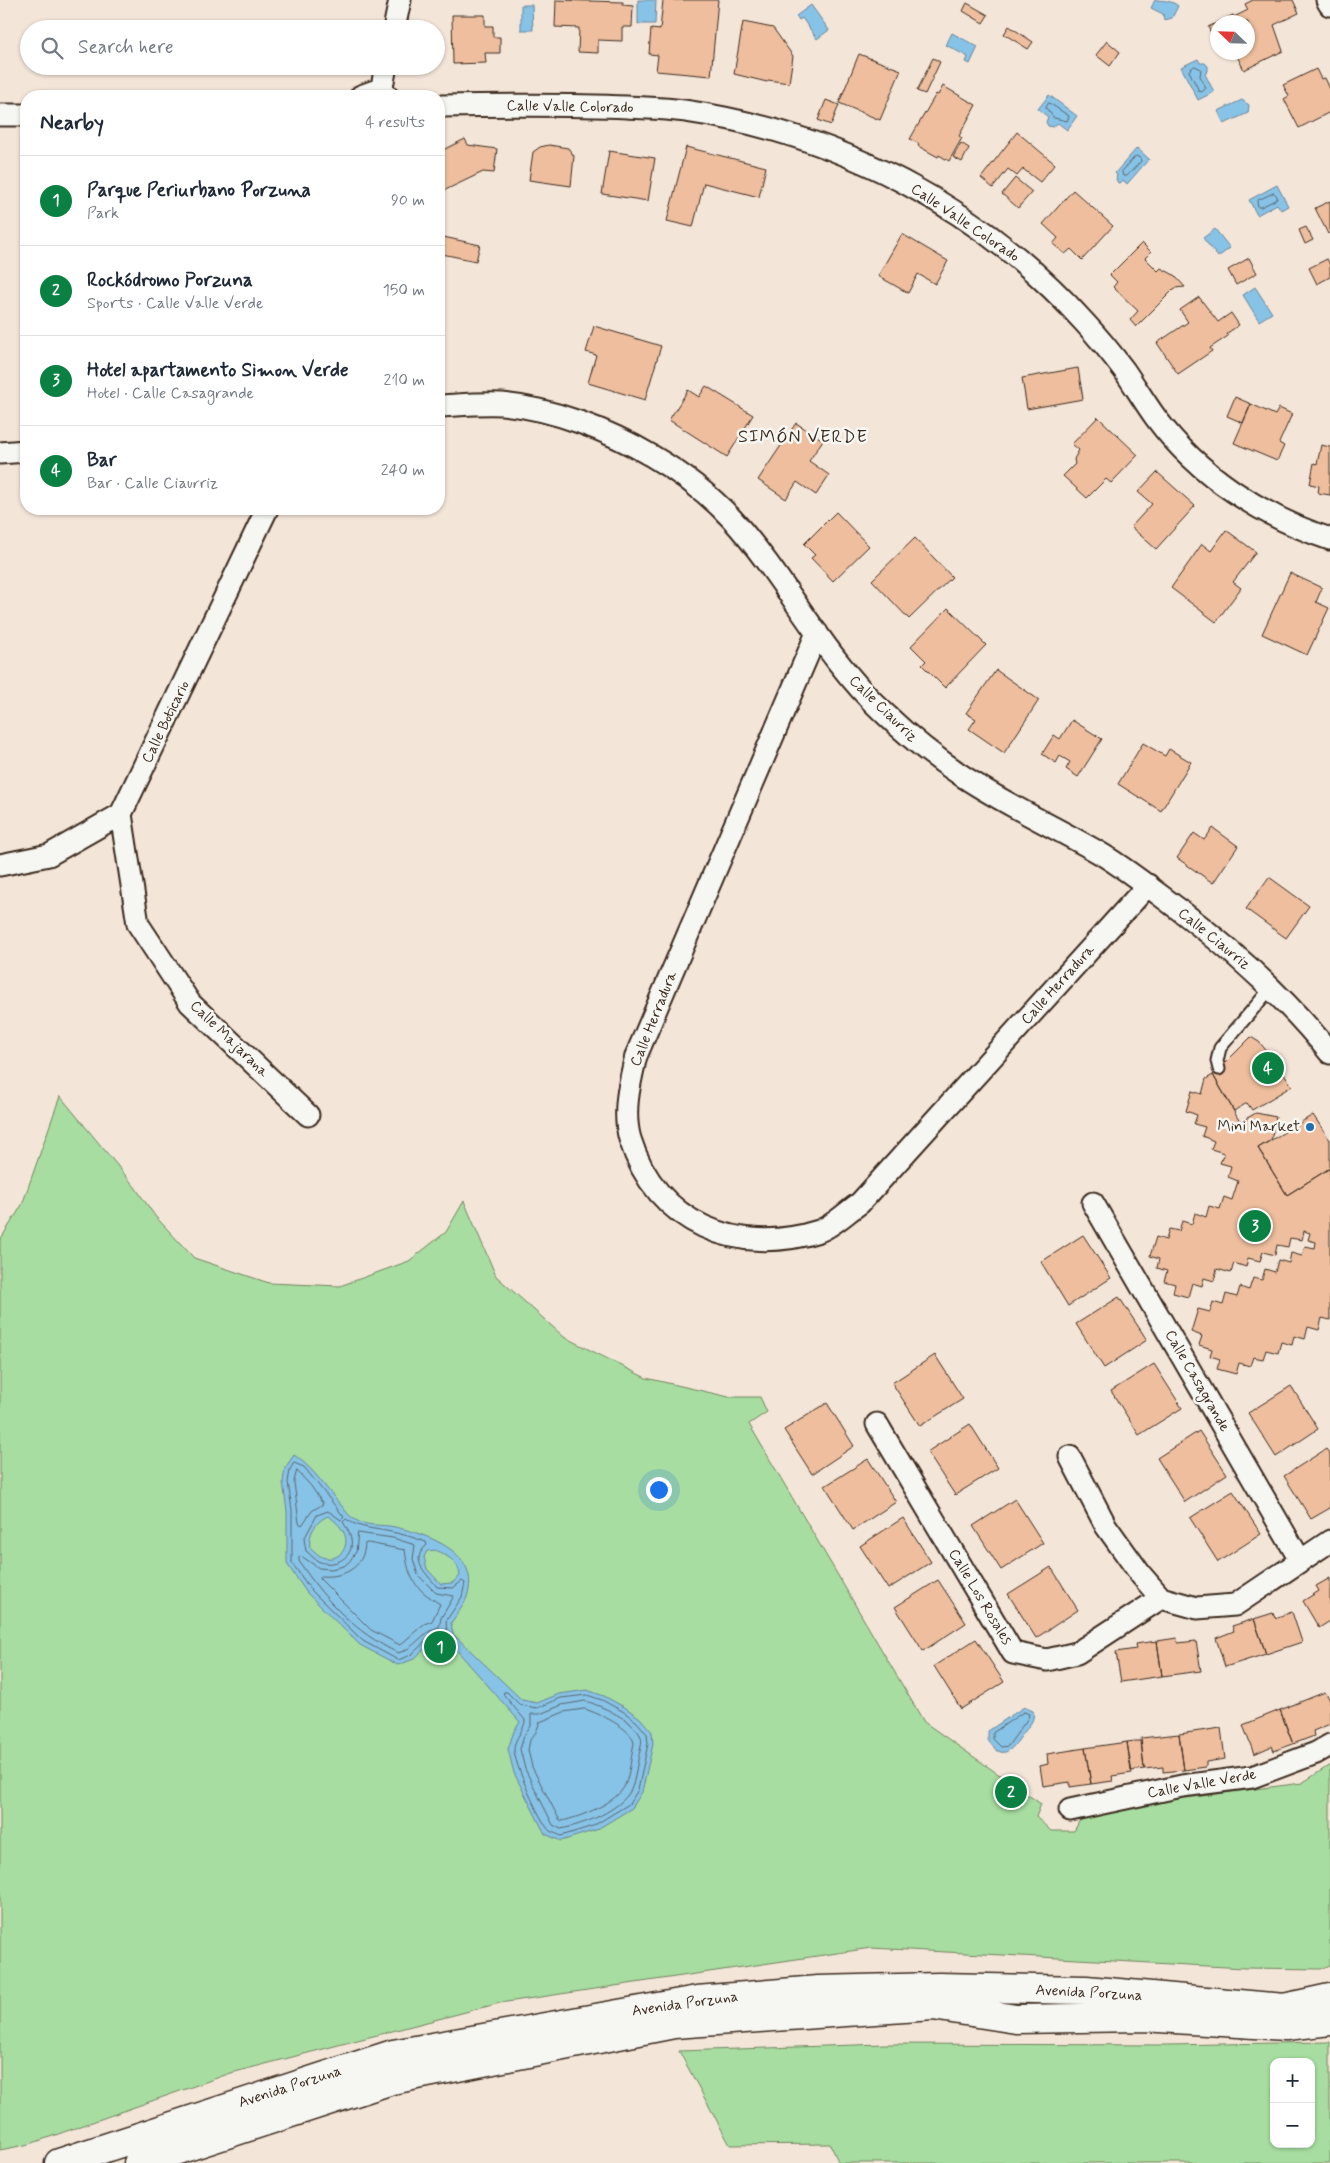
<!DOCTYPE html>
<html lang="en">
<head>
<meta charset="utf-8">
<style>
  :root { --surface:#fff; --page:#f2f2f3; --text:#1f2937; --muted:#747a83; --line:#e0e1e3; --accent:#0b8043 }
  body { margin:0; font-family:Mynerve,sans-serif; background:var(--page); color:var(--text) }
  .controls { position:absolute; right:15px; bottom:15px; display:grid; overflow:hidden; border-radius:10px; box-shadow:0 1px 4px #0004 }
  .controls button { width:45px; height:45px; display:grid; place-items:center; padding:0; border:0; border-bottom:1px solid var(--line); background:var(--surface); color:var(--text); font:25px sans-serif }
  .compass { position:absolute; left:1210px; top:15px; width:45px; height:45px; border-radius:50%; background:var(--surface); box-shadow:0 1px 4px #0004; rotate:293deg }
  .you { position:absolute; left:658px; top:1489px; width:18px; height:18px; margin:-12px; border:4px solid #fff; border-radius:50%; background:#1a73e8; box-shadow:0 0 0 8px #1a73e833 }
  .badge { display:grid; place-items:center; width:32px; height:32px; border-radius:50%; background:var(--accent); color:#fff; font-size:16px; font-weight:700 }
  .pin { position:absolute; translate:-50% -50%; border:2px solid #fff; box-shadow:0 1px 5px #0006 }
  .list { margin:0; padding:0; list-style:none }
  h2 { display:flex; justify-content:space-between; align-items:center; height:65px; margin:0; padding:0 20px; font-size:21px }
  h2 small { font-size:16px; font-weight:400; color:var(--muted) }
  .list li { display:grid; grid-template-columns:32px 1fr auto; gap:15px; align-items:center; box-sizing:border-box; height:90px; padding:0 20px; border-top:1px solid var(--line) }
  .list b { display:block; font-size:19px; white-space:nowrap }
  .list p { margin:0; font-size:16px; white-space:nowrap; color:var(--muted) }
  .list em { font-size:16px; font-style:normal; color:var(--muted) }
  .icon { flex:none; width:28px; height:28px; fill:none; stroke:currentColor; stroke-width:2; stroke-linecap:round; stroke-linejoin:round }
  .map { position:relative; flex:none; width:1330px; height:2163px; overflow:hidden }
  .search { position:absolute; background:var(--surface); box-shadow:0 1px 4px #0004; left:20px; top:20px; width:425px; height:55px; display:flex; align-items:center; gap:12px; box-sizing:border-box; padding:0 18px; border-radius:28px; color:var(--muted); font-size:19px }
  .panel { position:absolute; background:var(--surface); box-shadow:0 1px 4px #0004; left:20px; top:90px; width:425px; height:425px; border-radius:20px }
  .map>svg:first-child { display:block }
</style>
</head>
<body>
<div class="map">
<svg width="1330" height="2163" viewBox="0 0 1330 2163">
  <rect width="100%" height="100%" fill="#f4e5d9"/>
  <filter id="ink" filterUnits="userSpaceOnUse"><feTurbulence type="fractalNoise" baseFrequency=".02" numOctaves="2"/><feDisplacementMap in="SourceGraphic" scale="10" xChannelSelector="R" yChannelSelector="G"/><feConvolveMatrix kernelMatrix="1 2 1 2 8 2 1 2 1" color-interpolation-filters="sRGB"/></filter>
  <g filter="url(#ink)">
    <path fill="#a7dda0" stroke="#71845f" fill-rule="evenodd" d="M60 1096 135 1187 155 1216 194 1258 269 1283 340 1286 409 1261 446 1232 464 1201 496 1276 564 1337 646 1378 729 1397H760L767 1412 749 1424 924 1722 1041 1804 1036 1817 1051 1831H1074L1085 1811 1302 1783 1330 1765V1965L1321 1969 1245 1968 871 1948 500 2003 231 2073 30 2144 0 2150V1240L22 1205Z
      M1330 2042V2163H839L830 2144 730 2145 679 2051 884 2044 1167 2045ZM1274 2062H1311V2144H1274Z"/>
    <path fill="#87c2e7" stroke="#698597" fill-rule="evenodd" d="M638 0H656L655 24H638Z
      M1155 0C1163 0 1173 1 1178 6L1172 18 1164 20 1163 14 1151 8Z
      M521 5H532L533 30H521Z
      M811 5 829 30 817 39 802 18 799 20 796 16Z
      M952 33 978 47 970 64 966 62 968 57 946 45Z
      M1198 59 1200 63H1205L1208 66V71L1205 74 1214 92 1198 100 1181 67Z
      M1049 95 1077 116 1067 130 1058 123 1053 127 1048 126 1046 122 1048 117 1038 109Z
      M1242 100 1249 105 1248 113 1224 124 1218 111Z
      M1137 148 1149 159 1127 184 1124 181 1118 183 1116 179 1117 175 1115 173Z
      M1277 185 1288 206 1281 210 1277 204 1257 215 1249 200Z
      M1215 229 1230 248 1218 257 1203 238Z
      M1255 287 1272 313 1259 321 1243 295Z
      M294 1455C314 1468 325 1488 341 1505 345 1510 349 1516 354 1519 365 1527 382 1524 395 1527 429 1535 482 1553 467 1597 464 1606 456 1615 451 1623L453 1634 522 1700 537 1703 559 1694 587 1690 604 1696 626 1708 640 1718 652 1732 653 1744 642 1792 632 1808 596 1830 561 1841 545 1834 514 1773 508 1749 514 1731 520 1722 453 1646 446 1639H435L414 1659 398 1665 360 1645 307 1593 287 1564V1511L283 1482 285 1468ZM328 1516C334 1520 341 1526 344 1533 351 1547 338 1563 322 1557 318 1555 313 1550 310 1547 308 1534 316 1521 328 1516ZM435 1550C447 1556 459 1561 460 1576L452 1583 441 1584 427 1569 424 1557 427 1551Z
      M1024 1707 1033 1711C1036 1720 1027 1728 1022 1735 1011 1751 1002 1762 988 1740V1731Z"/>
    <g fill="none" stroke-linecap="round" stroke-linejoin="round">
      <path stroke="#59676e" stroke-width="1" d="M1195 66 1201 69 1200 76 1206 88 1202 92 1199 91 1189 71Z
        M1049 103 1069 116 1067 121 1054 118 1046 108Z
        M1136 156 1140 158 1141 161 1127 176H1123L1122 172Z
        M1274 193 1277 196V199L1261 207H1258L1257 201Z
        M294 1463 304 1467 344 1517 341 1520 328 1511 317 1515 304 1539 306 1551C310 1554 314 1559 318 1561 330 1567 348 1561 351 1548 353 1538 348 1530 343 1522L346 1519C360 1529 374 1528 391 1532 403 1534 415 1538 426 1542L427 1545C408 1561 428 1574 437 1587L453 1588 462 1581 465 1583 462 1597 446 1621 447 1634 432 1635 411 1655 398 1660 363 1641 311 1590 292 1563V1510L288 1482 290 1470Z
        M297 1471 311 1486 323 1504 312 1511 302 1525 299 1523 294 1482Z
        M358 1533 393 1538 415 1545 413 1559 418 1575 436 1593 454 1596 441 1618 439 1627C421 1632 415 1649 398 1653 356 1633 324 1600 299 1561V1557L301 1556 319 1568 331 1569 344 1566 349 1562 356 1552Z
        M368 1543 405 1550C409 1579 414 1588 440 1604L432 1621 424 1624 400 1645 371 1630 320 1579 321 1576C343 1578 364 1568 365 1544Z
        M504 1692H507L520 1705 537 1708 561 1698 587 1695 602 1700 624 1712 637 1722 647 1734 648 1744 638 1790 629 1804 593 1826 561 1836C558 1834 553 1833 550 1831 541 1824 513 1761 514 1749 514 1738 525 1730 525 1720L504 1695Z
        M586 1701C601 1706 634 1720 641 1737 643 1743 639 1753 638 1760 636 1769 635 1781 631 1790 619 1811 585 1824 561 1829L553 1825 525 1769 520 1749 524 1736 531 1726V1714H540L562 1705Z
        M585 1709C599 1714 631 1727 634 1743 631 1756 630 1773 625 1785 617 1803 580 1817 562 1821L559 1819 532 1767 528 1750 530 1740 536 1732 540 1722 564 1712Z
        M1024 1712 1029 1714 1028 1718 1008 1746 1001 1747 993 1739V1733Z"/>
    </g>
    <path fill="#eebe9e" stroke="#3b2a1e" d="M556 0 623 2V5L633 6 632 27H622V41L598 40V53L578 52 579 28 555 27Z
      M663 0H718L711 76 656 71 658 55 649 54 651 29 660 30Z
      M1253 0H1293L1299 13 1274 25 1283 51 1244 70 1235 52H1248V22H1218V46L1208 27 1233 15 1234 17 1248 10 1245 4Z
      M967 3 988 15 983 23 963 11Z
      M452 15H485V26H493V37H500V53H485L486 63 453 64Z
      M743 22 773 28 793 56 789 83 768 80 767 82 734 74Z
      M1009 26 1033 42 1028 49 1004 34Z
      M1107 41 1120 52 1110 66 1096 55Z
      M859 54 901 70 880 120 839 103Z
      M933 58 940 62 925 94 917 91Z
      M1316 69 1321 79 1325 78 1330 89V112L1299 128 1284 99 1289 96 1283 85Z
      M943 86 976 105 959 136 962 138 949 161 939 155 938 157 918 146 919 144 910 139 936 94 938 95Z
      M826 100 839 105 831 125 818 120Z
      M1017 132 1055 164 1040 182 1023 169 1017 176 1008 169 993 188 981 178Z
      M465 139 468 145 497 149 494 173 483 172 439 193V152Z
      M961 143 969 148 962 162 953 157Z
      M549 145 568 148 574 156 571 186 529 180 533 152 540 147Z
      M686 147 766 167 759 197 704 183 693 227 667 221Z
      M609 151 655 158 648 201 602 194Z
      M1015 178 1032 192 1018 208 1002 194Z
      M1073 190 1113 226 1082 260 1071 249 1065 254 1053 244 1058 238 1043 224Z
      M1330 201V232L1328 234 1315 208Z
      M1306 227 1313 240 1305 244 1299 230Z
      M902 234 948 261 935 284 918 274 908 293 878 276Z
      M439 236 480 245 476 261 442 254 439 271Z
      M1142 243 1151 252 1145 258 1158 271 1161 268 1174 275 1185 287 1175 288 1136 327 1130 320 1138 311 1113 287 1117 282 1110 275Z
      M1249 258 1257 273 1236 285 1228 270Z
      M1327 259 1330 265V277L1317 284 1309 268Z
      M1199 297 1218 322 1231 313 1239 325 1226 334 1228 336 1210 348 1212 351 1178 374 1157 343 1188 322 1180 310Z
      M594 326 661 346 645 400 588 383 596 355 586 352Z
      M1078 368 1083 399 1027 409 1022 378Z
      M706 386 753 415 727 457 669 420 688 390 699 397Z
      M1235 397 1251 404 1243 423 1227 416Z
      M1251 404 1275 415 1279 408 1292 414 1279 443 1284 446 1277 461 1234 443Z
      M1098 417 1138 455 1111 483 1106 479 1087 498 1063 476 1075 464 1074 459 1079 450 1072 444Z
      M796 423 823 440 809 461 829 475 816 495 797 482 786 499 758 480Z
      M1321 445 1330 447V495L1318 493 1319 486 1310 484 1314 463 1317 464Z
      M1157 472 1195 506 1156 549 1131 527 1152 504 1138 492Z
      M836 512 869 546 833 581 811 558 815 555 804 544Z
      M1226 530 1256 552 1233 582 1241 588 1216 622 1171 588 1202 544 1211 551Z
      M915 538 952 577 909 619 872 580Z
      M1290 573 1322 588 1316 602 1329 608 1307 655 1262 634Z
      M948 608 986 645 945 688 922 665 926 661 911 646Z
      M996 670 1039 700 1004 753 969 729 976 719 966 713Z
      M1072 720 1102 739 1078 777 1066 769 1070 762 1060 756 1056 763 1042 754 1054 735 1060 739Z
      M1143 743 1165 756 1169 749 1191 762 1161 811 1118 784Z
      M1213 828 1238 846 1213 883 1177 858 1194 833 1204 840Z
      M1269 877 1309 906 1286 938 1246 909Z
      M1251 1037 1259 1042 1278 1064 1292 1086 1252 1110 1247 1103 1234 1111 1213 1075Z
      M1213 1075 1240 1122 1256 1113 1276 1117 1271 1140 1258 1148 1287 1195 1330 1168V1320L1322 1318 1319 1330 1308 1327 1305 1339 1294 1336 1292 1345 1281 1342 1278 1353 1266 1350 1263 1359 1253 1357 1250 1366 1239 1363 1236 1374 1217 1369 1220 1359 1210 1356 1212 1349 1199 1345 1202 1336 1191 1332 1198 1309 1210 1312 1213 1302 1223 1305 1226 1294 1237 1297 1240 1287 1249 1290 1253 1278 1262 1280 1265 1269 1275 1272 1278 1260 1289 1263 1291 1253 1302 1256 1305 1246 1315 1248 1316 1242 1308 1240 1310 1233 1304 1231 1302 1240 1290 1238 1288 1247 1277 1245 1275 1255 1263 1252 1260 1261 1248 1258 1246 1267 1234 1263 1231 1273 1217 1269 1214 1281 1204 1278 1202 1286 1192 1283 1188 1297 1173 1293 1175 1284 1164 1281 1167 1271 1157 1268 1159 1259 1150 1256 1156 1237 1166 1240 1169 1229 1179 1231 1182 1221 1192 1224 1195 1213 1206 1217 1209 1206 1220 1209 1224 1197 1232 1200 1238 1181 1228 1177 1231 1166 1220 1163 1224 1153 1211 1149 1214 1141 1202 1136 1205 1127 1194 1124 1197 1115 1186 1111 1192 1091 1202 1094 1206 1079Z
      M1313 1115 1330 1140V1168L1287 1195 1258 1148Z
      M1083 1235 1111 1278 1068 1306 1041 1262Z
      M1119 1297 1147 1340 1104 1368 1076 1324Z
      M935 1355 963 1399 920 1426 892 1383Z
      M1154 1364 1182 1408 1139 1435 1111 1391Z
      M1291 1386 1318 1429 1276 1457 1248 1413Z
      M827 1403 854 1446 812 1474 784 1430Z
      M970 1424 998 1468 955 1495 927 1452Z
      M1199 1431 1227 1474 1185 1502 1157 1458Z
      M1326 1449 1330 1454V1508L1311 1519 1284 1476Z
      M868 1459 896 1502 853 1530 825 1486Z
      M1233 1491 1261 1534 1218 1562 1190 1518Z
      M1015 1499 1043 1543 1001 1570 973 1526Z
      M903 1518 931 1562 888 1589 860 1546Z
      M1051 1567 1078 1610 1036 1638 1008 1594Z
      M1330 1578V1621L1319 1628 1303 1601 1319 1591 1316 1586Z
      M938 1580 966 1623 923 1651 895 1607Z
      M1292 1612 1302 1642 1266 1654 1254 1619 1273 1613 1275 1618Z
      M1254 1619 1266 1654 1225 1667 1216 1638 1234 1631 1232 1626Z
      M1177 1638 1178 1643 1196 1641 1201 1671 1162 1676 1157 1641Z
      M976 1639 1004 1682 961 1709 934 1666Z
      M1157 1641 1162 1676 1121 1682 1116 1652 1136 1649 1135 1644Z
      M1325 1692 1330 1700V1724L1313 1731 1314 1736 1293 1744 1280 1710Z
      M1280 1710 1293 1744 1274 1751 1272 1746 1254 1754 1243 1725Z
      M1221 1728 1225 1759 1206 1762V1767L1184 1770 1179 1734Z
      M1179 1734 1184 1770 1163 1772V1767L1144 1769 1141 1738Z
      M1135 1741H1141L1144 1769 1131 1771 1127 1742Z
      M1127 1742 1132 1773 1112 1776 1113 1781 1091 1784 1085 1748Z
      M1085 1748 1091 1784 1070 1787V1782L1043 1786 1040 1766 1048 1764 1047 1754Z"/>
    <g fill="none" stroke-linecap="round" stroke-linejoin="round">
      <g stroke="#3b2a1e" stroke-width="15">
        <path id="service" d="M1219 1069 1217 1061 1220 1048 1271 988"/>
      </g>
      <g stroke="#3b2a1e" stroke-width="25">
        <path id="minor" d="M1327 0 1330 5
          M394 29 400 0
          M381 92 386 66
          M361 96 375 91 388 96
          M439 106C502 105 564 104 627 107 646 108 666 108 685 111 837 133 981 207 1084 322 1098 337 1112 354 1124 370 1135 386 1145 403 1156 418 1198 475 1263 517 1330 539
          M0 115H26
          M439 406C459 405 481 403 502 404 553 409 608 430 652 456 681 473 709 494 732 519 787 580 823 656 883 712 908 736 935 758 964 777 1008 806 1057 828 1103 855 1129 871 1153 890 1177 908 1235 952 1285 997 1330 1053
          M0 453 26 451
          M817 633 636 1056C630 1082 622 1111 630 1139 656 1224 738 1257 819 1231 833 1226 848 1211 860 1203L1148 885
          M121 814 138 924 190 1003 308 1115
          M0 865 49 855 121 814 267 509
          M1093 1203 1300 1560
          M877 1424 1013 1653 1047 1660 1077 1653 1161 1598
          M1070 1457 1106 1526 1141 1575 1161 1598 1197 1608 1235 1605 1330 1541
          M1070 1810 1182 1786 1252 1777 1316 1753 1330 1745"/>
      </g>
      <g stroke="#3b2a1e" stroke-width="31">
        <path id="tertiary" d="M59 2163 393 2054 697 2000 818 1990 939 1987 1086 1990 1284 2008 1330 1998
          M138 2163 392 2080 674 2024 933 2006 1016 2019 1143 2017 1286 2026 1330 2021"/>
      </g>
      <use href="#service" stroke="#f6f6f2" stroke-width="11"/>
      <use href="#minor" stroke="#f6f6f2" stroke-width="21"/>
      <use href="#tertiary" stroke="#f6f6f2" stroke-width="28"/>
    </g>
  </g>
  <circle fill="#1f6fb2" stroke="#f6f6f2" stroke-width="2" cx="1310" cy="1127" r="5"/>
  <g text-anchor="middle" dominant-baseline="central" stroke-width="5" stroke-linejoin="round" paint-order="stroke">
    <g font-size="15" fill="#3b2a1e" stroke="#f6f6f2">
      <text transform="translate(570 107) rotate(1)">Calle Valle Colorado</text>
      <text transform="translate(965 223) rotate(34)">Calle Valle Colorado</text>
      <text transform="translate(883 709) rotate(44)">Calle Ciaurriz</text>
      <text transform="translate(166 722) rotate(-64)">Calle Boticario</text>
      <text transform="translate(1214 939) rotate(39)">Calle Ciaurriz</text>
      <text transform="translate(1058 985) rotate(-48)">Calle Herradura</text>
      <text transform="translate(654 1019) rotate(-68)">Calle Herradura</text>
      <text transform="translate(229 1039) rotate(44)">Calle Majarana</text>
      <text transform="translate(1197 1381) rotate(60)">Calle Casagrande</text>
      <text transform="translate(980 1597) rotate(59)">Calle Los Rosales</text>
      <text transform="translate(1202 1784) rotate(-10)">Calle Valle Verde</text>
      <text transform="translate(1089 1993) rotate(3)">Avenida Porzuna</text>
      <text transform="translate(685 2004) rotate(-8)">Avenida Porzuna</text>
      <text transform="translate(290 2087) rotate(-18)">Avenida Porzuna</text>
    </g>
    <g font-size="15" fill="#3b2a1e" stroke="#f6f6f2" text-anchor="end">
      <text x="1300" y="1127">Mini Market</text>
    </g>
    <g font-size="18" letter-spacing="1" fill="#3b2a1e" stroke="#f6f6f2">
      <text x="803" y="437">SIMÓN VERDE</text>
    </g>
  </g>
</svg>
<div class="controls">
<button>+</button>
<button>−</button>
</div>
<svg class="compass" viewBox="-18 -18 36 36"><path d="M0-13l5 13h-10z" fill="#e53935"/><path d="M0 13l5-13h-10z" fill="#747a83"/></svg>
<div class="you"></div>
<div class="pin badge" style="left:440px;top:1647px">1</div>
<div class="pin badge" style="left:1011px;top:1792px">2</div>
<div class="pin badge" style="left:1255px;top:1226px">3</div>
<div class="pin badge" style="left:1268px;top:1068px">4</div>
<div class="search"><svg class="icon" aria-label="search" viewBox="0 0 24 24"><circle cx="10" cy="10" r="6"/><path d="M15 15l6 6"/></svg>Search here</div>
<section class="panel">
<h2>Nearby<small>4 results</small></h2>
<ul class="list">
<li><span class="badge">1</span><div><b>Parque Periurbano Porzuna</b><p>Park</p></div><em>90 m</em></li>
<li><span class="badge">2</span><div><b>Rockódromo Porzuna</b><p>Sports · Calle Valle Verde</p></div><em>150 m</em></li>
<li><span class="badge">3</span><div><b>Hotel apartamento Simon Verde</b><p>Hotel · Calle Casagrande</p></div><em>210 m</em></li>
<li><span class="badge">4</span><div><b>Bar</b><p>Bar · Calle Ciaurriz</p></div><em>240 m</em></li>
</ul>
</section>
</div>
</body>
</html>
